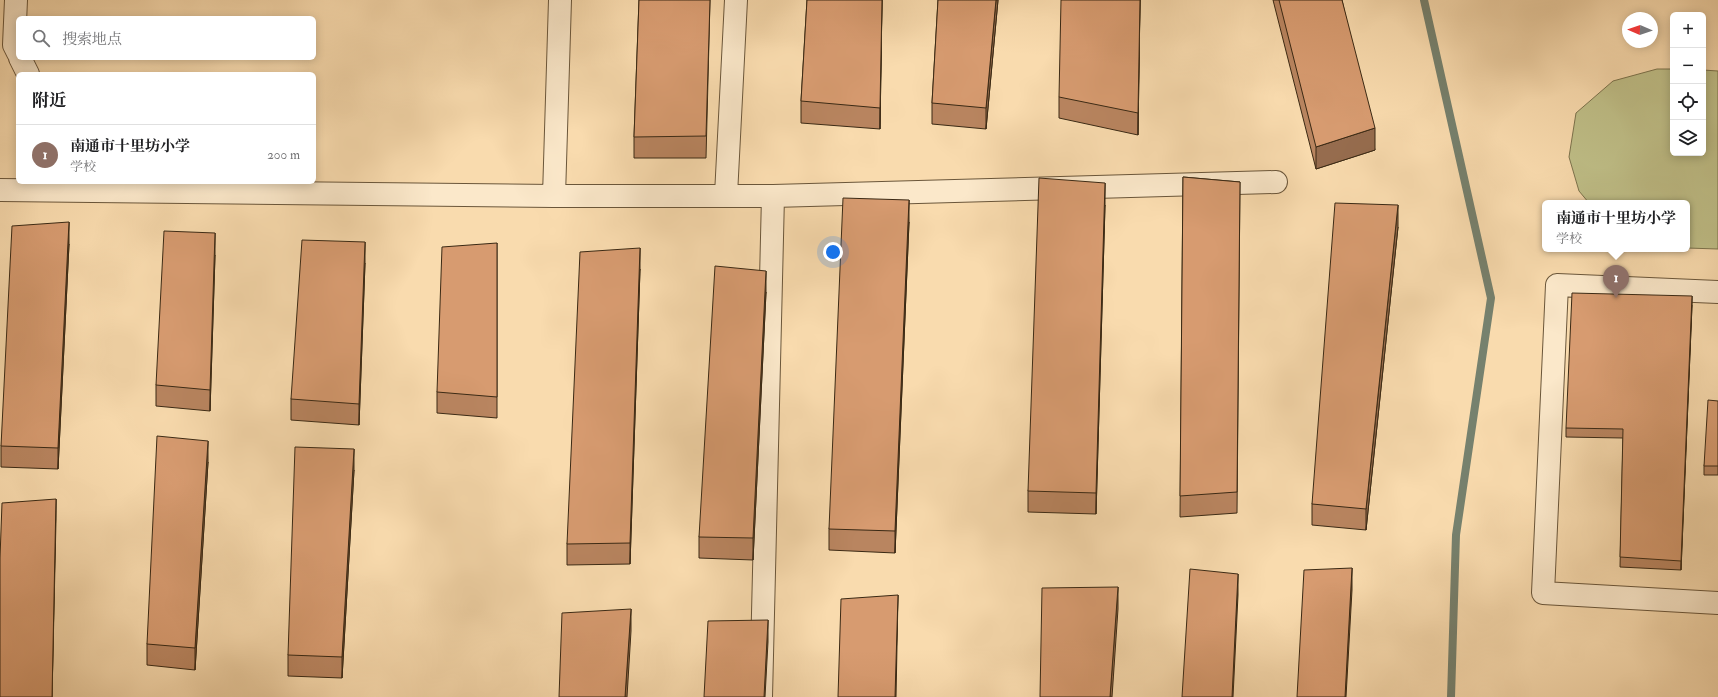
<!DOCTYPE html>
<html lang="zh">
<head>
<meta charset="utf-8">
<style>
  :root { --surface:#fff; --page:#f6f6f6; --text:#202124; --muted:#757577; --line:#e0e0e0; --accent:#d93025 }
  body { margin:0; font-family:"IM FELL Double Pica","Noto Serif SC",serif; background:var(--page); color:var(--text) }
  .controls { position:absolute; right:12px; top:12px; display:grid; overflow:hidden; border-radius:6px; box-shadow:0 2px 10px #0003 }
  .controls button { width:36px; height:36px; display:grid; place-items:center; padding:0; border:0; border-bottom:1px solid var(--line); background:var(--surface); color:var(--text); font:20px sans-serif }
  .compass { position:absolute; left:1622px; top:12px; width:36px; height:36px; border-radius:50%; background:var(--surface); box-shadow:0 2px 10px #0003; rotate:272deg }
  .you { position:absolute; left:833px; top:252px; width:14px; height:14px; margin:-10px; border:3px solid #fff; border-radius:50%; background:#1a73e8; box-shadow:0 0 0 6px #1a73e833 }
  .badge { display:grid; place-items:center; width:26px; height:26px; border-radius:50%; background:var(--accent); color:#fff; font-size:13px; font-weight:700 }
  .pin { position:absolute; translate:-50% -33px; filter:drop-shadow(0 1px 2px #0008) }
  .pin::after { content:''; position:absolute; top:21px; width:14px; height:12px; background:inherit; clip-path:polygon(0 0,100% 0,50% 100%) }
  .popup { position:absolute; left:1542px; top:200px; width:148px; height:52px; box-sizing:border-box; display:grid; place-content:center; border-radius:6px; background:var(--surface); filter:drop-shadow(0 1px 3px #0005); font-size:13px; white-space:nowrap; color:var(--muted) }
  .popup b { font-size:15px; color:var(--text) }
  .popup::after { content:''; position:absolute; left:50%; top:100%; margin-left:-8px; border:8px solid transparent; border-top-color:var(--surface) }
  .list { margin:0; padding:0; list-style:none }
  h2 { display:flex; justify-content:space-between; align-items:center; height:52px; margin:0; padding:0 16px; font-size:17px }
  h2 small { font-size:13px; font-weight:400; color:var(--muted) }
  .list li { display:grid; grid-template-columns:26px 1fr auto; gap:12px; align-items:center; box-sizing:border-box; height:60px; padding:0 16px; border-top:1px solid var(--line) }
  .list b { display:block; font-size:15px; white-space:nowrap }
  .list p { margin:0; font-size:13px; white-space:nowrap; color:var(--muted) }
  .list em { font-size:13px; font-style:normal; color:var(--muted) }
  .icon { flex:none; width:22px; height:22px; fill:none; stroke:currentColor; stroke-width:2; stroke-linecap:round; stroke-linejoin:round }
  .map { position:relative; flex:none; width:1718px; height:697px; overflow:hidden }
  .search { position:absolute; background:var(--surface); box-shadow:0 2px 10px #0003; left:16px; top:16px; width:300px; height:44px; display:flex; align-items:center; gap:10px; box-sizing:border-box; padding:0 14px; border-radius:6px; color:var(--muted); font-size:15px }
  .panel { position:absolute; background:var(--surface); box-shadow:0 2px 10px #0003; left:16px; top:72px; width:300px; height:112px; border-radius:6px }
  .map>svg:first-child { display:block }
</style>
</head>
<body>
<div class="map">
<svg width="1718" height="697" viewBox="0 0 1718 697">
  <rect width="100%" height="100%" fill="#f9dbae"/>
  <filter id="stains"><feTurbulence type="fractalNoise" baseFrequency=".005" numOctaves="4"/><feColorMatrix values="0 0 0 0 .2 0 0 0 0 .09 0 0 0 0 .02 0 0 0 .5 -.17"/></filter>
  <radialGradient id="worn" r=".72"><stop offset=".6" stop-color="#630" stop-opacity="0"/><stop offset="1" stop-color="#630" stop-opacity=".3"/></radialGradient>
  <path fill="#c0c089" stroke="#7d744e" d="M1657 69H1673V153H1703V70L1718 71V249L1687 248V203H1589L1579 191 1569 157 1576 113 1613 81Z"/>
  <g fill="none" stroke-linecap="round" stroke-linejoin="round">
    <path stroke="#76816e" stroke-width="8" d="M1424 0 1491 298 1456 535 1451 697"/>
    <g stroke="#6a563a" stroke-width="24">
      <path id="minor" d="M16 0 14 45 18 53
        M20 58 28 74
        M0 190 554 196H773L1276 182
        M726 195 736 0
        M554 196 560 0
        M1718 292 1557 285 1543 593 1718 603
        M761 697 773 196"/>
    </g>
    <use href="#minor" stroke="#fbe8ca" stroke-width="22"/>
  </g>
  <path fill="#b98560" stroke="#3a2914" d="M639 0H710L706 158H634V137Z
    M807 0H882L880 129 801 123V101Z
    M938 0H998L986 129 932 124V103Z
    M1140 0 1138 135 1059 118V97Z
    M1273 0H1342L1375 150 1316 169Z
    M1183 177 1240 182 1237 513 1180 517Z
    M1105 205 1096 514 1028 512V491Z
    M909 222 895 553 829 550V529Z
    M1398 227 1366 530 1312 525V504Z
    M497 243V418L437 413V392Z
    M69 244 58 469 1 467V446Z
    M215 255 210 411 156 406V385Z
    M365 263 359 425 291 420V399Z
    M640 269 630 564 567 565V544Z
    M766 292 753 560 699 558V537Z
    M1692 305 1681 570 1620 567 1623 438 1566 437V428Z
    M1718 401V475H1704V466Z
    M208 462 195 670 147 665V644Z
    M354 470 342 678 288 676V655Z"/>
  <path fill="#966c4e" stroke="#3a2914" d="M882 0 880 129V108Z
    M996 0H998L986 129V108Z
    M1140 0 1138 135V113Z
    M1375 128V150L1316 169V147Z
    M1105 183V205L1096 514V493Z
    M909 200V222L895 553V531Z
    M1398 205V227L1366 530V509Z
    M69 222V244L58 469V448Z
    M215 233V255L210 411V390Z
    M365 242V263L359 425V404Z
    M640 248V269L630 564V543Z
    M766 271V292L753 560V538Z
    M1692 296V305L1681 570V561Z
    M208 441V462L195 670V648Z
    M354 449V470L342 678V657Z
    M56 499V520L52 697Z
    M1352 568V590L1346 697H1345Z
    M1238 574V595L1233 697H1232Z
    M1118 587V609L1112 697H1110Z
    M898 595 896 697H895Z
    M631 609V631L627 697H625Z
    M768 620V642L765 697H764Z"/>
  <path fill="#d79b70" stroke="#3a2914" d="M639 0H710L706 136 634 137Z
    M807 0H882L880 108 801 101Z
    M938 0H996L986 108 932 103Z
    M1061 0H1140L1138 113 1059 97Z
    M1279 0H1342L1375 128 1316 147Z
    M1183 177 1240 182 1237 492 1180 496Z
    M1039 178 1105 183 1096 493 1028 491Z
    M843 198 909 200 895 531 829 529Z
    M1335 203 1398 205 1366 509 1312 504Z
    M69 222 58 448 1 446 12 226Z
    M164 231 215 233 210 390 156 385Z
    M302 240 365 242 359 404 291 399Z
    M497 243V397L437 392 442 247Z
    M640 248 630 543 567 544 580 252Z
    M715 266 766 271 753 538 699 537Z
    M1572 293 1692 296 1681 561 1620 557 1623 429 1566 428Z
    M1708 400 1718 401V466H1704Z
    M157 436 208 441 195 648 147 644Z
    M295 447 354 449 342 657 288 655Z
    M56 499 52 697H0V558L2 503Z
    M1352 568 1345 697H1297L1304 570Z
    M1190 569 1238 574 1232 697H1182Z
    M1118 587 1110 697H1040L1042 588Z
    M898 595 895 697H838L841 599Z
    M631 609 625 697H559L562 613Z
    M768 620 764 697H704L708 621Z"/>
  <rect width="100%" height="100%" filter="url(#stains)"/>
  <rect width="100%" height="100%" fill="url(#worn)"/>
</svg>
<div class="controls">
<button>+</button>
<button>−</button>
<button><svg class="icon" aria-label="locate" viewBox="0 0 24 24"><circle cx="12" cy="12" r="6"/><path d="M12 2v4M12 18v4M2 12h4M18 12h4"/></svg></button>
<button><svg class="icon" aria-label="layers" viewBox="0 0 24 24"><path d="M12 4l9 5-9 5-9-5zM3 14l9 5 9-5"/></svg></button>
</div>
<svg class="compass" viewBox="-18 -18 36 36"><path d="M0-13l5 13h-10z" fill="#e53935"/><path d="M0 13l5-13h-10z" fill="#757577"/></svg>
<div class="you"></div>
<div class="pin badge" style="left:1616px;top:298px;background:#8d6e63">1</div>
<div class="popup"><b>南通市十里坊小学</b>学校</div>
<div class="search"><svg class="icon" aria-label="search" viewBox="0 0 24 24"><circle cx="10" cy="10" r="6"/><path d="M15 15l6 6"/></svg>搜索地点</div>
<section class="panel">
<h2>附近<small></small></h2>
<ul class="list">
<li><span class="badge" style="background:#8d6e63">1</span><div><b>南通市十里坊小学</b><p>学校</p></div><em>200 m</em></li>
</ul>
</section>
</div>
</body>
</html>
